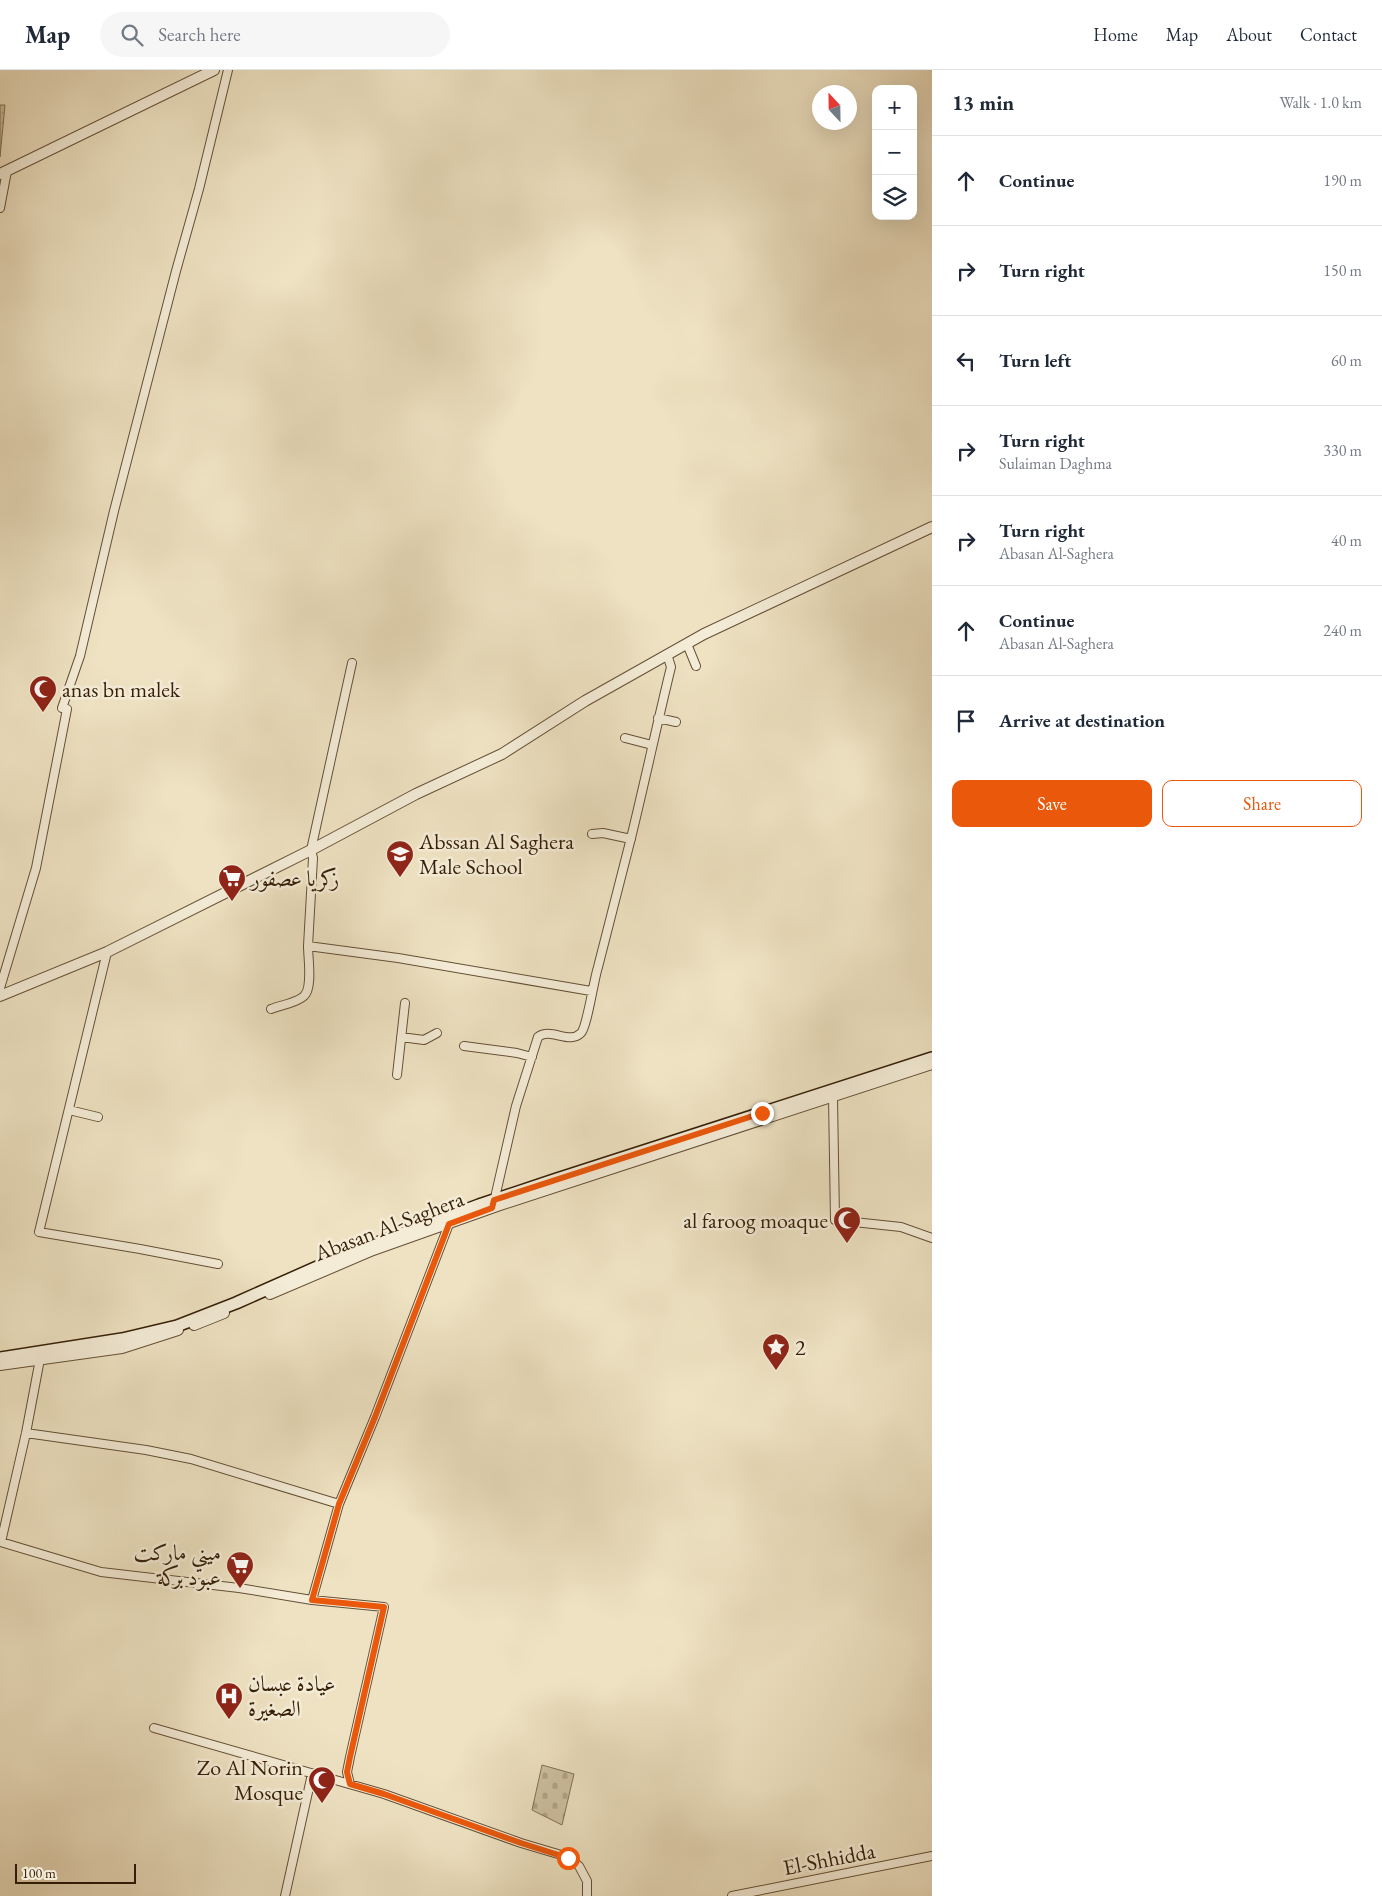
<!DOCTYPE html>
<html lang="en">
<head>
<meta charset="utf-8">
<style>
  :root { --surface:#fff; --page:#f6f6f7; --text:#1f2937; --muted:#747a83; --line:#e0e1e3; --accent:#ea580c }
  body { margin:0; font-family:"EB Garamond",Amiri,serif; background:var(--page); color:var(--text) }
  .controls { position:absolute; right:15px; top:15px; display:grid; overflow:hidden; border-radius:10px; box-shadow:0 5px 20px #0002 }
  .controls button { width:45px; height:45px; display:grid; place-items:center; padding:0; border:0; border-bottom:1px solid var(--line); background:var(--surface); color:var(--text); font:25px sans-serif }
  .compass { position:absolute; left:812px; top:15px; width:45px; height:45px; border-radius:50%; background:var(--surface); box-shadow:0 5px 20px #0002; rotate:338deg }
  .scale { position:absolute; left:15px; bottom:12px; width:121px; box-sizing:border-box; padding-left:5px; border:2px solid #361f07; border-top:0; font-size:14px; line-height:18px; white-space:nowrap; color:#361f07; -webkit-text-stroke:4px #f4ecd7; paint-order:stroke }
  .stop { position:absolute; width:15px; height:15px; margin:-11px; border:4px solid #ea580c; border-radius:50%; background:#fff }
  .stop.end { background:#ea580c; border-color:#fff; box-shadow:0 1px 5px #0008 }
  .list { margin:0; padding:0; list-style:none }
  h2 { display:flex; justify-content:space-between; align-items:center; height:65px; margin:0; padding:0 20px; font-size:21px }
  h2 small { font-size:16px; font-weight:400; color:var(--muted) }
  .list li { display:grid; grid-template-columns:32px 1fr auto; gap:15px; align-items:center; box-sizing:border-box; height:90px; padding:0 20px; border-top:1px solid var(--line) }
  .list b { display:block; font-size:19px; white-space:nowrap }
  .list p { margin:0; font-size:16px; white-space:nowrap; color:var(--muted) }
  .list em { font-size:16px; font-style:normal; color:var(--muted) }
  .actions { display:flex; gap:10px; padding:15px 20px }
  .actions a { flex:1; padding:11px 0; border:1px solid var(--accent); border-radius:10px; text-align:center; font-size:18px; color:var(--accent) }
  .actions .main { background:var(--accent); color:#fff }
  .icon { flex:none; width:28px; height:28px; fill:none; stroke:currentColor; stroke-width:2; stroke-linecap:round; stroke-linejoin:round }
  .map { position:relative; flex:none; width:932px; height:1826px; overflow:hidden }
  header { display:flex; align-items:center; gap:30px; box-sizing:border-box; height:70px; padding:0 25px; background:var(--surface); border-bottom:1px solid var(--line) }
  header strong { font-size:24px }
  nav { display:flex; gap:28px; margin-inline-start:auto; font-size:18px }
  .search { width:350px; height:45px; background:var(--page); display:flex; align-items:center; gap:12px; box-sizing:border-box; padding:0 18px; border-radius:28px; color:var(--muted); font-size:19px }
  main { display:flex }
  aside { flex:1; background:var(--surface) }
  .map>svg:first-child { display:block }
</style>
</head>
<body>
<header>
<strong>Map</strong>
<div class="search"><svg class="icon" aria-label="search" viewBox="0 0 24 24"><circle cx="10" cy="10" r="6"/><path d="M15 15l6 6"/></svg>Search here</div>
<nav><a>Home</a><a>Map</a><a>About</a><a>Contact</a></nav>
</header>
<main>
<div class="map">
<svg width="932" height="1826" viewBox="0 0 932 1826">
  <defs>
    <pattern id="grass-dots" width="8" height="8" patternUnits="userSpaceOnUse" patternTransform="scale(1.25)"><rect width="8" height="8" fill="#cfc1a2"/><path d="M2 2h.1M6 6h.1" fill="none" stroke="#b2a58a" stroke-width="1.8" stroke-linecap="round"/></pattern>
    <pattern id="cemetery-stones" width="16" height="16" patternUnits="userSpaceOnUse" patternTransform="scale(1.25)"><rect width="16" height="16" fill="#cfc1a2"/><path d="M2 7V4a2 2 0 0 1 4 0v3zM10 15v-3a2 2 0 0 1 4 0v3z" fill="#b2a58a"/></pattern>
  </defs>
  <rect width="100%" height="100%" fill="#eee2c2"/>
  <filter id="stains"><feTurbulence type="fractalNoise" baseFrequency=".004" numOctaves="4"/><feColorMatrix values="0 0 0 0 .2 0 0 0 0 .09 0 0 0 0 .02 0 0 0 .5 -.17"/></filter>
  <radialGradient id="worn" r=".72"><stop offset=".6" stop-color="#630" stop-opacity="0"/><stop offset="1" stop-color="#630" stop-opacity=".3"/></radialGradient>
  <path fill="url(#grass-dots)" stroke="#827054" d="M0 35H5L0 87Z"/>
  <path fill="url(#cemetery-stones)" stroke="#827054" d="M542 1695 574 1704 562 1755 532 1740Z"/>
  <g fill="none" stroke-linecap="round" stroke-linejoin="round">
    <g stroke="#645036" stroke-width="10">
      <path id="minor" d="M0 138 7 101
        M687 574 696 596
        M352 593 311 780 313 788 308 876 398 888 591 921
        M658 648 676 652
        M625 668 652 675
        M592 764 603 763 631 769
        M107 882 39 1162 140 1179 218 1194
        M0 918 36 798 67 639 62 638 80 586 114 441 176 201 199 119 228 0
        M271 939C281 935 297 933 304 926 313 918 308 888 308 876
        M401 967 424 970 437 963
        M464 976 517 983 532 987
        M397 1005 405 933
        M833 1028 835 1150 901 1157 932 1168
        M69 1040 98 1047
        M494 1132 516 1036 538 967C551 957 569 975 581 963 587 957 594 909 598 897 609 854 620 811 631 768 645 711 657 654 671 597L667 584
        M40 1289 26 1363 1 1472 101 1502 239 1518 312 1530 384 1537 350 1687 347 1702 350 1714
        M26 1363 146 1380 191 1389 339 1434
        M312 1530 339 1434 375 1347 449 1154
        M154 1658 384 1724 521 1773 568 1787 579 1796 587 1811V1826
        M285 1826 312 1704
        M732 1826 932 1786"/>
    </g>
    <g stroke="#645036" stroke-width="12">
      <path id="tertiary" d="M0 104 214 0
        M0 926 107 882 311 780 416 724 502 684 585 631 704 564 932 457
        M270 1224 373 1180 497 1136 932 994
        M194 1255 224 1243
        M0 1295 122 1278 178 1260"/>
    </g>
    <g stroke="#361f07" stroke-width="14">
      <path id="secondary" d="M0 1288 122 1269 177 1256 236 1233 342 1186 479 1135 554 1110 932 988"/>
    </g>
    <use href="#minor" stroke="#f4ecd7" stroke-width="8"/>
    <use href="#tertiary" stroke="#f4ecd7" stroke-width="10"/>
    <use href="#secondary" stroke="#f4ecd7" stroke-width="11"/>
  </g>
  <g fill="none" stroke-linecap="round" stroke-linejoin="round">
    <path stroke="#ea580c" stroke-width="6" d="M568 1788 521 1773 384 1724 350 1714 347 1702 350 1687 384 1537 312 1530 339 1434 375 1347 449 1154 492 1138 494 1130 762 1043"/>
  </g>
  <defs>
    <g id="mosque-pin" transform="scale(1.4375)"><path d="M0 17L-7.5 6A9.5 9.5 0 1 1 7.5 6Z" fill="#8f2418" stroke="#f4ecd7"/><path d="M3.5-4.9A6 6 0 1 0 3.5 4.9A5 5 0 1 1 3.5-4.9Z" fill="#fff"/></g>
    <g id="school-pin" transform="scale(1.4375)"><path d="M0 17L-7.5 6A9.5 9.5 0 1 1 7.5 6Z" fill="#8f2418" stroke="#f4ecd7"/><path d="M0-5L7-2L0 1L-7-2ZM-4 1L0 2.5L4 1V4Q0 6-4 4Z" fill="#fff"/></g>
    <g id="supermarket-pin" transform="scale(1.4375)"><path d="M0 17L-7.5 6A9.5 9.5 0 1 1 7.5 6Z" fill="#8f2418" stroke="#f4ecd7"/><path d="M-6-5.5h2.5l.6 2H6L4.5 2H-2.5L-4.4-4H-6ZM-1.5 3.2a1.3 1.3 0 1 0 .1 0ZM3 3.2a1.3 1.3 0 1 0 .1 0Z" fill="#fff"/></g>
    <g id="sight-pin" transform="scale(1.4375)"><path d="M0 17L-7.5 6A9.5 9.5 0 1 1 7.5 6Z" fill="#8f2418" stroke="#f4ecd7"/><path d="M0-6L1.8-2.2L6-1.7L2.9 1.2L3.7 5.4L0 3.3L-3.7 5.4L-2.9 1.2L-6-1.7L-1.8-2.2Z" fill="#fff"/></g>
    <g id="hospital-pin" transform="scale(1.4375)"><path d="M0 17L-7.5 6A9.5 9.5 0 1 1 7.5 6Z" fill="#8f2418" stroke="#f4ecd7"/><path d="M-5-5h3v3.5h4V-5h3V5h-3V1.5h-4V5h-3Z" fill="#fff"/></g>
  </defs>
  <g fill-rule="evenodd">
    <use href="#mosque-pin" x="43" y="619"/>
    <use href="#school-pin" x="400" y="784"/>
    <use href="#supermarket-pin" x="232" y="808"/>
    <use href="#mosque-pin" x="847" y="1150"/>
    <use href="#sight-pin" x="776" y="1277"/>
    <use href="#supermarket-pin" x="240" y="1495"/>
    <use href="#hospital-pin" x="229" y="1626"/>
    <use href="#mosque-pin" x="322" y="1710"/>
  </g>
  <g text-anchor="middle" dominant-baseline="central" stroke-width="5" stroke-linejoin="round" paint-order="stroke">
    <g font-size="22" fill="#361f07" stroke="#f4ecd7" text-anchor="start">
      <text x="62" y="619">anas bn malek</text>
      <text x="419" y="771">Abssan Al Saghera<tspan x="419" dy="25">Male School</tspan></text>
      <text x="251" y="808">زكريا عصفور</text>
      <text x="828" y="1150" text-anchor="end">al faroog moaque</text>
      <text x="795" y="1277">2</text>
      <text x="221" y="1482" text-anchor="end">ميني ماركت<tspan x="221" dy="25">عبود بركة</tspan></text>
      <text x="248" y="1613">عيادة عبسان<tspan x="248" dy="25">الصغيرة</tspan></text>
      <text x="303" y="1697" text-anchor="end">Zo Al Norin<tspan x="303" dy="25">Mosque</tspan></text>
    </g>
    <g font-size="22" fill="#361f07" stroke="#f4ecd7">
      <text transform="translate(389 1156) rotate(-21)">Abasan Al-Saghera</text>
      <text transform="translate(829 1789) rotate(-11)">El-Shhidda</text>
    </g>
  </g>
  <rect width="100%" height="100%" filter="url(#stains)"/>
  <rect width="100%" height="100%" fill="url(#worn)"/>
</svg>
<div class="controls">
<button>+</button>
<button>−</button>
<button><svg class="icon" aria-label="layers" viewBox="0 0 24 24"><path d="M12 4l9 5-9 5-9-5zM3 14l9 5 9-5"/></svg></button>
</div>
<svg class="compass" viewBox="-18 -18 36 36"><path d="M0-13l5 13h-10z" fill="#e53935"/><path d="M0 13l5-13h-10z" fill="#747a83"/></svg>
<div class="scale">100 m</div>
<div class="stop" style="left:568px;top:1788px"></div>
<div class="stop end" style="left:762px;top:1043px"></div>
</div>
<aside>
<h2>13 min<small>Walk · 1.0 km</small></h2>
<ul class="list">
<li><svg class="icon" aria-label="ahead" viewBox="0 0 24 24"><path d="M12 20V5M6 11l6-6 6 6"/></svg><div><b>Continue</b></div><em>190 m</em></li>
<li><svg class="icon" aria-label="right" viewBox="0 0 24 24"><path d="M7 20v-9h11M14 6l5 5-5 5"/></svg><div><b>Turn right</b></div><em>150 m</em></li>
<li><svg class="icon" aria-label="left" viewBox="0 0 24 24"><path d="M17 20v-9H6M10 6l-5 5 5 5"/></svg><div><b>Turn left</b></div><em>60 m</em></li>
<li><svg class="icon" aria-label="right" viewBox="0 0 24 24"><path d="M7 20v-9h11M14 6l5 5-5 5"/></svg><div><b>Turn right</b><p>Sulaiman Daghma</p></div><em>330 m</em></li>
<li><svg class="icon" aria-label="right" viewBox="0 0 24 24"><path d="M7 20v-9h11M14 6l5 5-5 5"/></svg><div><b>Turn right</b><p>Abasan Al-Saghera</p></div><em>40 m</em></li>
<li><svg class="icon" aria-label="ahead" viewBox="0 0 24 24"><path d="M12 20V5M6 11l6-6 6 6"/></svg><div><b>Continue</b><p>Abasan Al-Saghera</p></div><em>240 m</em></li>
<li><svg class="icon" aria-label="arrive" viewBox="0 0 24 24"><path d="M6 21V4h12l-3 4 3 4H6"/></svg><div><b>Arrive at destination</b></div></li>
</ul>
<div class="actions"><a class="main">Save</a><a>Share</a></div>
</aside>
</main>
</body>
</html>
